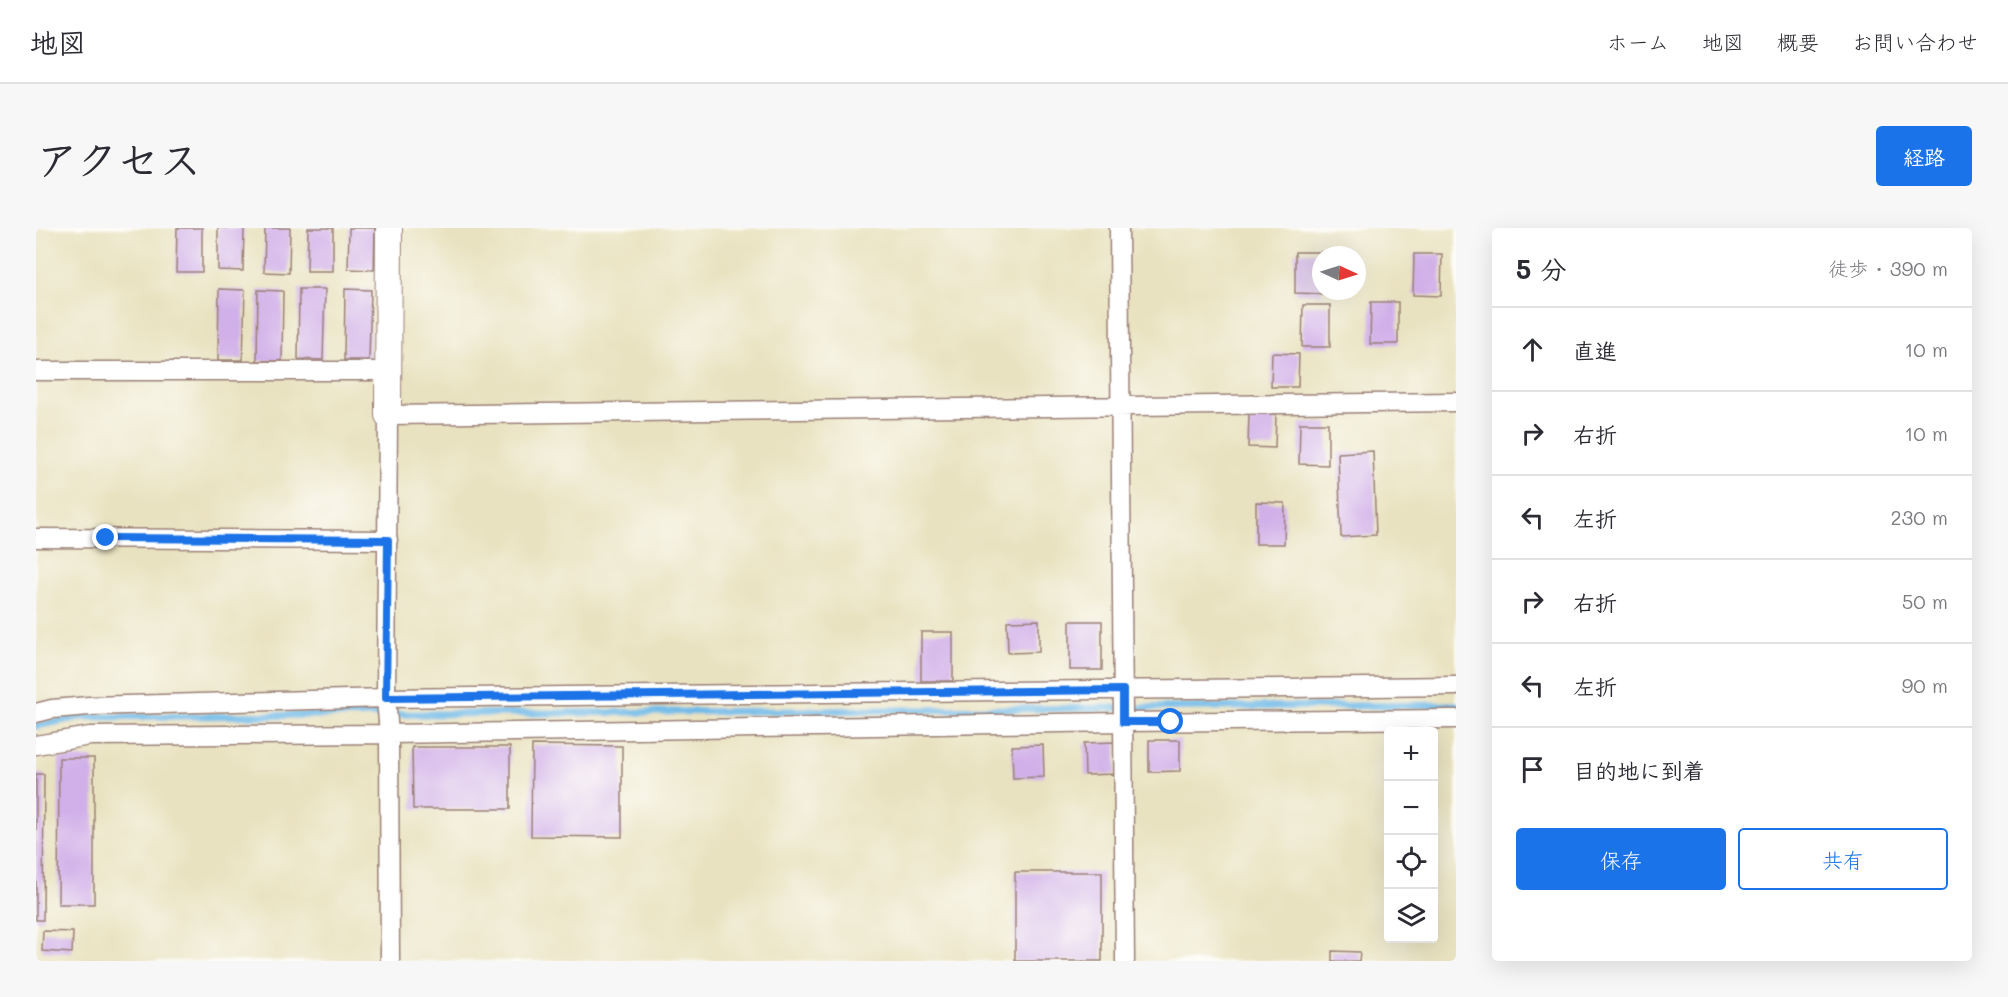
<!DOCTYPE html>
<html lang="ja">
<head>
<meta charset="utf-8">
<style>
  :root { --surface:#fff; --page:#f7f7f7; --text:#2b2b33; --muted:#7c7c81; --line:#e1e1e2; --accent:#1a73e8 }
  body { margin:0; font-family:Mali,"Klee One",sans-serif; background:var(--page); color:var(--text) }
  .controls { position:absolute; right:18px; bottom:18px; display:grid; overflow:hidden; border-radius:6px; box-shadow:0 6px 24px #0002 }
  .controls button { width:54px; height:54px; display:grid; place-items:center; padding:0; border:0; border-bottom:2px solid var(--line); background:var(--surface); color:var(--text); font:30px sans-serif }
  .compass { position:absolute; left:1276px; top:18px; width:54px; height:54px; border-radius:50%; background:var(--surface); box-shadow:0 6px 24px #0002; rotate:94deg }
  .stop { position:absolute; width:18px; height:18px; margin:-14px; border:4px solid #1a73e8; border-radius:50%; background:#fff }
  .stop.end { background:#1a73e8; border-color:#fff; box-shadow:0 2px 6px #0008 }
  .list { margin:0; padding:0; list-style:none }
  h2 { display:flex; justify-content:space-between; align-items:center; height:78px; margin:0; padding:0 24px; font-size:26px }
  h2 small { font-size:20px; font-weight:400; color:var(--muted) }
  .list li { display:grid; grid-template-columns:39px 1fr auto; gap:18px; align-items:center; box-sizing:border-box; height:84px; padding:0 24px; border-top:2px solid var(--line) }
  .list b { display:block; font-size:22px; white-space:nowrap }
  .list em { font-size:20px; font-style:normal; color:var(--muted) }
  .actions { display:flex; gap:12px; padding:18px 24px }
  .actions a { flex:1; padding:14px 0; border:2px solid var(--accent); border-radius:6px; text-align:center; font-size:21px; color:var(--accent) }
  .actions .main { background:var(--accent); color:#fff }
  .icon { flex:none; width:33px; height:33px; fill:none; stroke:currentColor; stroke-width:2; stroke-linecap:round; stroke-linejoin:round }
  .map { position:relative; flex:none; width:1420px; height:733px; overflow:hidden; border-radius:6px }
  header { display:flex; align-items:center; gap:36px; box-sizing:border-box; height:84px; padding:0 30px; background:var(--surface); border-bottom:2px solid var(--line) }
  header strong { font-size:28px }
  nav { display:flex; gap:33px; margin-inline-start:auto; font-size:21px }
  .intro { display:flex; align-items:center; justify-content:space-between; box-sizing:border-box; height:144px; padding:0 36px }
  h1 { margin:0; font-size:42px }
  .button { padding:15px 27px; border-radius:6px; background:var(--accent); color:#fff; font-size:21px; font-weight:700 }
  main { display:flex; gap:36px; padding:0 36px }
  aside { flex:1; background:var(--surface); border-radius:6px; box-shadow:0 6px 24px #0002 }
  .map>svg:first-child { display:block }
</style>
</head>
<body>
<header>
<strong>地図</strong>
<nav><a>ホーム</a><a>地図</a><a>概要</a><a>お問い合わせ</a></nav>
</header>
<div class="intro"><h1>アクセス</h1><a class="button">経路</a></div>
<main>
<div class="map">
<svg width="1420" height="733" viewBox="0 0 1420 733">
  <rect width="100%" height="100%" fill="#fdfcf7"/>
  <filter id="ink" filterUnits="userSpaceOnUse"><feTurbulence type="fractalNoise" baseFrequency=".0167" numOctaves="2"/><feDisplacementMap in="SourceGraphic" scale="12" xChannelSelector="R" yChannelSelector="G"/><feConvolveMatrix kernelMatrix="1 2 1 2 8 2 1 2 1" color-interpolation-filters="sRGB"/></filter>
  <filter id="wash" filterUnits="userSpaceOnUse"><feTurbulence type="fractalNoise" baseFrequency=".008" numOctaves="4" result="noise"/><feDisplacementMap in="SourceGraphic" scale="24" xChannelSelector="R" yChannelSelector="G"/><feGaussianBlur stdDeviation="1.35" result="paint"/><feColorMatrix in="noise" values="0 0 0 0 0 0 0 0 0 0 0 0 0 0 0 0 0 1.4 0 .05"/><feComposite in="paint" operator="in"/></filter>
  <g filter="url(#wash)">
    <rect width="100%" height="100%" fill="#e9e2c0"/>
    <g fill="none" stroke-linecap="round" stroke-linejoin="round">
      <path stroke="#70bae8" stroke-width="7" d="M0 498 44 489 1420 477"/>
    </g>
    <g id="blocks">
      <path fill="#d1b0e9" d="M141 0H166V44H140Z
        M182 0H208L207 43 182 42Z
        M229 0H254L253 45 228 44Z
        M272 0H297V43H271Z
        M313 0H339L338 42 312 41Z
        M1259 24H1287V27H1285V63L1287 66 1259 65Z
        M1378 26H1406L1405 68 1377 67Z
        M183 61 209 62 207 132H182Z
        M263 61H289L287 132 262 131Z
        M309 61 335 62 333 132H308Z
        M222 62 247 63 246 133H221Z
        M1335 74H1362V116H1334Z
        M1267 77H1294V119H1266Z
        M1236 125 1263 126 1262 159H1235Z
        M1213 185 1240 186 1239 220 1212 219Z
        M1264 195H1292V237L1263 236Z
        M1337 223 1340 307 1305 309 1302 225Z
        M1220 274 1249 275 1248 316H1220Z
        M1003 392V424L972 425 971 393Z
        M1034 393H1066V442H1034Z
        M885 404H917V453H885Z
        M1113 512H1144V543L1113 544Z
        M1080 514V546L1049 547 1048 515Z
        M496 517 586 518V609L495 608Z
        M1007 517 1008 549 977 550 976 518Z
        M376 519H474V581H377Z
        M23 530H58V676H22Z
        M0 546H8L7 692H0Z
        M979 644H1066V733H979Z
        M7 703 37 704 36 725 6 723Z
        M1296 723 1324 724 1323 733H1296Z"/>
    </g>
  </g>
  <g filter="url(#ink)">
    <use href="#blocks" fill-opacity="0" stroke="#9a8076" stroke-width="1.5"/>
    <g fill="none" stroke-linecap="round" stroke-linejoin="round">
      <g stroke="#9a8076" stroke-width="21">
        <path id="street" d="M1083 0 1089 733
          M0 143H353
          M0 310 352 312
          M0 485 16 481 53 478 350 470 1420 458
          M0 517 54 508 353 506 1087 494 1420 491
          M354 733 353 506 350 470 352 187 1420 174"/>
      </g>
      <g stroke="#9a8076" stroke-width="28">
        <path id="secondary" d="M352 187 353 0"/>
      </g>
      <use href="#street" stroke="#fff" stroke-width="18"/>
      <use href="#secondary" stroke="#fff" stroke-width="26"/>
    </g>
  </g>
  <g fill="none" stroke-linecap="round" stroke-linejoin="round" filter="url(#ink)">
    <path stroke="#1a73e8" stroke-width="8" d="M70 310 352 312 350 470 1087 462V494H1135"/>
  </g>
</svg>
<div class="controls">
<button>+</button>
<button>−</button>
<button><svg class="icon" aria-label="locate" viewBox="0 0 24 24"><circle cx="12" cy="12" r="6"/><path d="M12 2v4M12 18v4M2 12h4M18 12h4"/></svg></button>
<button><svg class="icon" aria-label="layers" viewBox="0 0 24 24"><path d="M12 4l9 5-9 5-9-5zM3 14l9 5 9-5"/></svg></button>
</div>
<svg class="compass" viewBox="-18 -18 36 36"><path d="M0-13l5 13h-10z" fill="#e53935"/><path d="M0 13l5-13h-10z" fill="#7c7c81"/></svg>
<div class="stop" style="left:1135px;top:494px"></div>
<div class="stop end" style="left:70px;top:310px"></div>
</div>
<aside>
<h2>5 分<small>徒歩 · 390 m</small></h2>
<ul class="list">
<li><svg class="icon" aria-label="ahead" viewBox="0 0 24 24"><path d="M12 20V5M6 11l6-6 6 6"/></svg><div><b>直進</b></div><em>10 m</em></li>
<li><svg class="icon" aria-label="right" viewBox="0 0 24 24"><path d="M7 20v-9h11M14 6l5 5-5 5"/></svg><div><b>右折</b></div><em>10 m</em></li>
<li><svg class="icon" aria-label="left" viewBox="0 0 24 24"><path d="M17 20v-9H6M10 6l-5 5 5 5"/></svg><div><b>左折</b></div><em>230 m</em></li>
<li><svg class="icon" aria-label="right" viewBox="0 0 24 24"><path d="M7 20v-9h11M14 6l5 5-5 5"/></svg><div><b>右折</b></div><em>50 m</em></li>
<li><svg class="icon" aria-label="left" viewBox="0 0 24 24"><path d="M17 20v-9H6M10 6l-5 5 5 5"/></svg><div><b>左折</b></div><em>90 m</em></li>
<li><svg class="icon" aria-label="arrive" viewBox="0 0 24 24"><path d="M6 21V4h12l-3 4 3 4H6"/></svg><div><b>目的地に到着</b></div></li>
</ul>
<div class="actions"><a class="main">保存</a><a>共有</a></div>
</aside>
</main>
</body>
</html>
